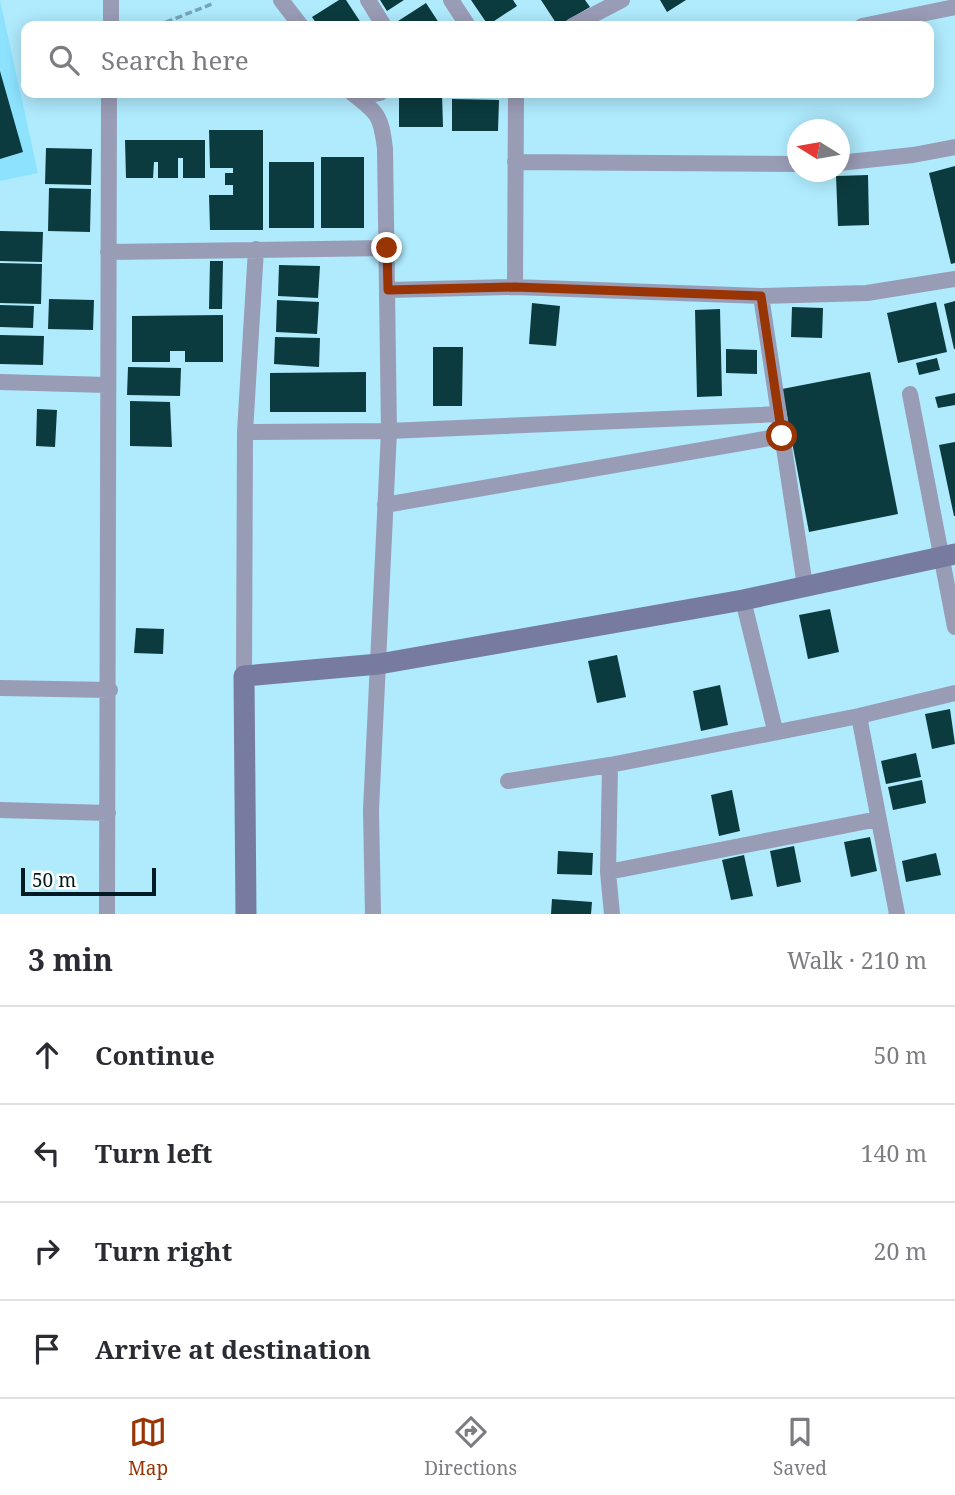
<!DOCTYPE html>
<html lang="en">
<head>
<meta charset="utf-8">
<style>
  :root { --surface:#fff; --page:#f7f7f7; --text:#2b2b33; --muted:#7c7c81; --line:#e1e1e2; --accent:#993405 }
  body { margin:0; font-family:"Noto Serif",serif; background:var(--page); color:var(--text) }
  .compass { position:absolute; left:787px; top:119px; width:63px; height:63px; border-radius:50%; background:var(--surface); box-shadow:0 4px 18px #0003; rotate:281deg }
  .scale { position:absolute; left:21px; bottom:18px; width:135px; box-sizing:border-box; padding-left:7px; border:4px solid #001a23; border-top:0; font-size:19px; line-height:24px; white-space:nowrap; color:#001a23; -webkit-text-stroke:5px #fff; paint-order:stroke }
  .stop { position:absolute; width:21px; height:21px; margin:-16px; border:5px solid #993405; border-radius:50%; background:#fff }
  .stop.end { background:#993405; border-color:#fff; box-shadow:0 2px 7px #0008 }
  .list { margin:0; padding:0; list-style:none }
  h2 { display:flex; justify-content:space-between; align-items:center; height:91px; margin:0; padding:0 28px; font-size:30px }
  h2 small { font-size:23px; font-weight:400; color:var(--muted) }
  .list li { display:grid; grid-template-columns:46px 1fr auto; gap:21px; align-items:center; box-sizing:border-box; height:98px; padding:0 28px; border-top:2px solid var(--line) }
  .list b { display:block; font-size:26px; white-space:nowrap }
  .list em { font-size:23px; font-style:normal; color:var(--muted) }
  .icon { flex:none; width:38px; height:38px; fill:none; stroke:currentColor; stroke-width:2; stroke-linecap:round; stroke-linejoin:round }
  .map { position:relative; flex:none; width:955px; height:914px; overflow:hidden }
  .search { position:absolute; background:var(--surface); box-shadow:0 4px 18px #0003; left:21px; right:21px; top:21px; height:77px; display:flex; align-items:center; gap:18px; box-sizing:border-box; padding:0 24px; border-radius:14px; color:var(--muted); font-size:26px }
  .sheet { height:483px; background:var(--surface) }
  nav { display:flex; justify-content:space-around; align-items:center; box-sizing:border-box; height:98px; border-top:2px solid var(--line); background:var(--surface); font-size:19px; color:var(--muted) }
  nav a { display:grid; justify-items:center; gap:4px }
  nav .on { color:var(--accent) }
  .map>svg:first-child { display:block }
</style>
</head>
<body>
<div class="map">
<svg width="955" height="914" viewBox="0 0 955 914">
  <rect width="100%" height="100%" fill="#afeafd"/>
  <path fill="#8de3fe" d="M0 0 38 173 0 181Z"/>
  <path fill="#0b3b3e" d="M339 0H346L363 26H318L312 17Z
    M380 0H404L387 11Z
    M471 0H513L517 6 488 25Z
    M541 0H585L590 7 558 26Z
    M660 0H686L667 12Z
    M426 3 441 26H397L395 23Z
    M0 71 23 152 0 159Z
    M399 93H442L443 127H399Z
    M452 99 499 100 498 131H452Z
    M209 130H263V230H210L209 195H233V185H225V173H233V168H210Z
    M125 140H205V178H183V158H178V178H158V162H154L153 178H126Z
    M46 148 92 149 91 185 45 184Z
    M321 157H364V228H321Z
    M269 162H314V228H269Z
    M955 166V263L951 264 929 173Z
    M868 175 869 225 838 226 836 176Z
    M49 188 91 189 90 232 48 231Z
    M0 231 43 232 42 262 0 261Z
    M210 261H223L222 309H209Z
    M0 263 42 264 41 304 0 303Z
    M279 265 320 266 318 298 278 296Z
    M49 299 94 300 93 330 48 329Z
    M277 300 319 302 317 334 276 332Z
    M955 301V349H954L944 304Z
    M936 302 947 352 898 363 887 313Z
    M532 303 560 306 556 346 529 344Z
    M0 305 34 306 33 328 0 327Z
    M792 307 823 308 822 338 791 337Z
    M720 309 722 396 697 397 695 310Z
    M223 315V362H185V351H170V362H132V316Z
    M0 335 44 336 43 365 0 364Z
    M275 337 320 338 319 367 274 364Z
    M433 347H463L462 406H433Z
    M726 349 757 350V374L726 373Z
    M937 358 940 370 919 375 916 363Z
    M128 367 181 368 180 396 127 395Z
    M366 372V412H270V373Z
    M870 372 898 514 809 532 782 389Z
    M955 393V405L938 408 935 397Z
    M130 401 170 402 172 447 130 446Z
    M37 409 57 410 55 447 36 446Z
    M955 442V516H954L939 445Z
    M830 609 839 652 808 659 799 615Z
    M136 628 164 629 163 654 134 653Z
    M617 655 626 697 597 703 588 661Z
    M720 685 728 725 701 731 693 691Z
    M950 709 955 744 932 749 925 714Z
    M916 753 921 777 886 784 881 761Z
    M922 780 926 803 893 810 888 787Z
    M732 790 740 831 719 836 711 795Z
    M870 837 877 871 851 877 844 842Z
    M794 846 801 882 777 887 770 851Z
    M558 851 593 853 592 875 557 874Z
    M936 853 941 875 906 882 902 861Z
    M744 855 753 896 731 900 722 860Z
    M552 899 592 902 591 914H551Z"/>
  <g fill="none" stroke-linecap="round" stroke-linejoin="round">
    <path stroke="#76a6b6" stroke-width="3.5" stroke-dasharray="7 3.5" stroke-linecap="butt" d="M156 26 212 4"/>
    <path stroke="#999cb5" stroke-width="16" d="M281 0 301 26
      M368 0 384 26
      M451 0 468 26
      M111 26V0
      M572 26 622 0
      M862 26 955 7
      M352 93C378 113 381 115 385 149L389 431 371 810 373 914
      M354 93 369 95 380 93
      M515 162 797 164
      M839 163 913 155 955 147
      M108 252 387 248
      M515 287 516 93
      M388 290 515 287 761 296 867 293 955 279
      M761 296 805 586
      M0 382 107 385
      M910 394 955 627
      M245 432 389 431 779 414
      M385 505 782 436
      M743 600 775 730
      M244 676 245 432 256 249
      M0 688 110 690
      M859 716 897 914
      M610 765 608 872 612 914
      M508 781 610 765 859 716 955 693
      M0 810 108 813
      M608 872 878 819
      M107 914C110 640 106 367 109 93"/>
    <path stroke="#777b9f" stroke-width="21" d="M246 914 244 676 379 664 743 600 955 554"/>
  </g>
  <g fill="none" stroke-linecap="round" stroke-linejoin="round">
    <path stroke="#993405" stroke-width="9" d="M387 248 388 290 515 287 761 296 782 436"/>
  </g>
</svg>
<svg class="compass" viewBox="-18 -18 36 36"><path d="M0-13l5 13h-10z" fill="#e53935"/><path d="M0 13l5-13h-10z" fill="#7c7c81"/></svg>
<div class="scale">50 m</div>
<div class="stop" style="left:782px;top:436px"></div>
<div class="stop end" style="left:387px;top:248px"></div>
<div class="search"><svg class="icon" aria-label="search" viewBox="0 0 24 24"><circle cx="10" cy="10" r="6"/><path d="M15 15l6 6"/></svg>Search here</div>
</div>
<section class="sheet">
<h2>3 min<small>Walk · 210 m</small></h2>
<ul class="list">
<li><svg class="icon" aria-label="ahead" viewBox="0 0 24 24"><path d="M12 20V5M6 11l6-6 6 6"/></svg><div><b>Continue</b></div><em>50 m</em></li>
<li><svg class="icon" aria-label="left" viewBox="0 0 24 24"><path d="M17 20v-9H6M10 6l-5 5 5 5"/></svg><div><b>Turn left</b></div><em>140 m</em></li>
<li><svg class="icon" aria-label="right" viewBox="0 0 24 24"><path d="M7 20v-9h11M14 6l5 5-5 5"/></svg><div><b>Turn right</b></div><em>20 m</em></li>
<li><svg class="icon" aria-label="arrive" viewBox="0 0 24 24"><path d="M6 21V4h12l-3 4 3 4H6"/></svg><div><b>Arrive at destination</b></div></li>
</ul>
</section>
<nav>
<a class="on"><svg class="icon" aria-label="map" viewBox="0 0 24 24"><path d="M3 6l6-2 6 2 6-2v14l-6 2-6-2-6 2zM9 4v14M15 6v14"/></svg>Map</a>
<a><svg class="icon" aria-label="directions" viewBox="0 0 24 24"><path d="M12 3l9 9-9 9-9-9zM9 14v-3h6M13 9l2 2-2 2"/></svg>Directions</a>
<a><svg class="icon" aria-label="saved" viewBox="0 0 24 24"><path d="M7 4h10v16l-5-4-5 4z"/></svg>Saved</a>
</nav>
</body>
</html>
